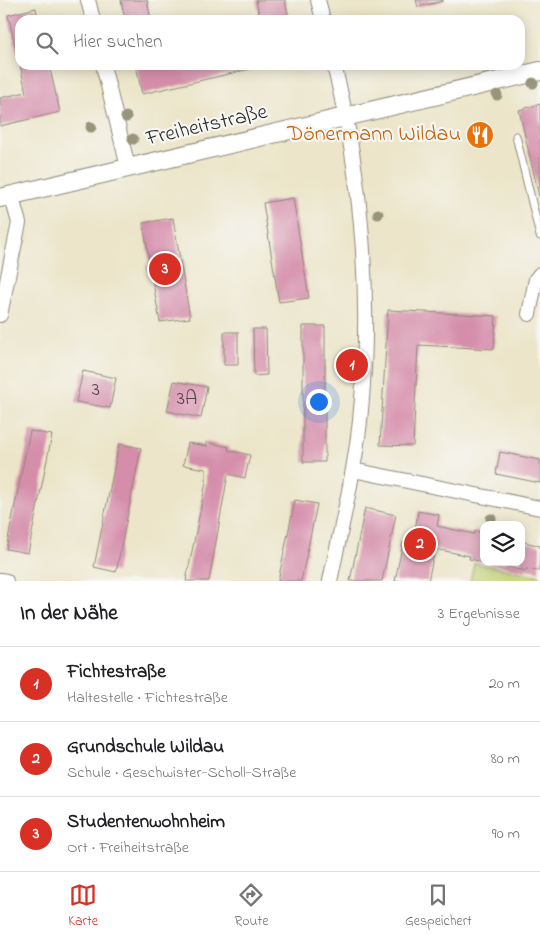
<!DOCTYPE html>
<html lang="de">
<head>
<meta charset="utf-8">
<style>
  :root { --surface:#fff; --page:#f6f6f6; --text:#202124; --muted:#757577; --line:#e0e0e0; --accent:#d93025 }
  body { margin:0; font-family:"Indie Flower",sans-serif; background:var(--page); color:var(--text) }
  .controls { position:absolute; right:15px; bottom:15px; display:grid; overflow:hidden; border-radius:10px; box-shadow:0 2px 12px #0003 }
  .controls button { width:45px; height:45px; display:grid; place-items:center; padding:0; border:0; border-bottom:1px solid var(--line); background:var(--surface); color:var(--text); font:25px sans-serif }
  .you { position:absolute; left:318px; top:401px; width:18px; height:18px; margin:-12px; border:4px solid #fff; border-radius:50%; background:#1a73e8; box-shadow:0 0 0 8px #1a73e833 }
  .badge { display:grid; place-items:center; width:32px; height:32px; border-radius:50%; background:var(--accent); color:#fff; font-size:16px; font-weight:700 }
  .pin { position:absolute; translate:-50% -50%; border:2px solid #fff; box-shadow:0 1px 5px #0006 }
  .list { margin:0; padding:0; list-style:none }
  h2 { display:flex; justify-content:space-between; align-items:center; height:65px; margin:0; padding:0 20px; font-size:21px }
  h2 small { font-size:16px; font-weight:400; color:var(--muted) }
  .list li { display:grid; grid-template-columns:32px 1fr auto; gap:15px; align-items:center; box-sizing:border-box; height:75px; padding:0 20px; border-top:1px solid var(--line) }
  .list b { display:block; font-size:19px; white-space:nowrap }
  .list p { margin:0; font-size:16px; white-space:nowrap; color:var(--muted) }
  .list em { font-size:16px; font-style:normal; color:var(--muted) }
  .icon { flex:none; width:28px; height:28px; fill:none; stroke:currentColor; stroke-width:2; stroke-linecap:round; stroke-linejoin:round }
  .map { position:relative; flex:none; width:540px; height:581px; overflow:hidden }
  .search { position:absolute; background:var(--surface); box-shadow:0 2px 12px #0003; left:15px; right:15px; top:15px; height:55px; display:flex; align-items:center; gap:12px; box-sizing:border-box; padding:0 18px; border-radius:15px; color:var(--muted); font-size:19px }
  .sheet { height:290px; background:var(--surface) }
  nav { display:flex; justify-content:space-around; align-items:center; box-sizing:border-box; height:70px; border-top:1px solid var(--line); background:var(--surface); font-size:14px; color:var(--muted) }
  nav a { display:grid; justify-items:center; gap:2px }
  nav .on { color:var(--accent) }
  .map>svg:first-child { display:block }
</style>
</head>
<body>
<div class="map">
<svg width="540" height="581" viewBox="0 0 540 581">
  <rect width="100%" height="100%" fill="#f6f6f2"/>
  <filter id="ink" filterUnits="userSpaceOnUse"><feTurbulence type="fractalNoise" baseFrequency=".02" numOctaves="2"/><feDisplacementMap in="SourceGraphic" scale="10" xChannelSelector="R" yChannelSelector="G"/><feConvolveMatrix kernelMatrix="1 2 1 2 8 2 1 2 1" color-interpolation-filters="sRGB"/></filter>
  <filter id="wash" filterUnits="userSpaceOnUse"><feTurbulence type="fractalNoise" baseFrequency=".0096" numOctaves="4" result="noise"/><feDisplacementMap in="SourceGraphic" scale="20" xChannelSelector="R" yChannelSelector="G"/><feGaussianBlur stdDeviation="1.12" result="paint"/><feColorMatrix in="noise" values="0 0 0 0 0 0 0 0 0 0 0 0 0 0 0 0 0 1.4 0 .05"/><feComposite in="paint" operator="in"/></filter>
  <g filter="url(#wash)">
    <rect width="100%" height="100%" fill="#ece5c9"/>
    <path fill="#c2d173" stroke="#767e4f" d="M474 563 540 576V581H470Z"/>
    <g id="blocks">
      <path fill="#d58eaa" d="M121 0H147L151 20H125Z
        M256 0H285L289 20H260Z
        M416 0H443V1L418 7Z
        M36 8 38 20H20L19 63 8 15Z
        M20 65H49L60 112 0 126V98L26 92Z
        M136 65H263V66L142 94Z
        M540 104V196H539L519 110Z
        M293 198 309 298 279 302 263 203Z
        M173 218 190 318 160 322 151 272H149L147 266 150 265 143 223Z
        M388 310 496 316 494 349 418 345 413 446 380 445Z
        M303 326H325V462H303Z
        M253 329H266L267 375 254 376Z
        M224 332H238V365H224Z
        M83 371 116 378 110 408 76 402Z
        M174 381 207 387 201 418 167 411Z
        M30 431 52 435 28 553 6 549Z
        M206 442 229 447 228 450 250 455 245 478 228 474 209 581H186L206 482V469L183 465 188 443 207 446Z
        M119 444 141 448 116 572 94 567Z
        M500 452 540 460V483L496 474Z
        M295 500 317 504 301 581H278Z
        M365 508 396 515 382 581H350Z
        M418 511 439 515 437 526 474 534 475 531 484 533V562L469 559 470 556 435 549 428 581H395L403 542 413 544Z
        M521 541 540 546 539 571 526 569V571L487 563 521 562Z"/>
    </g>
  </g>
  <g filter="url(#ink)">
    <use href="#blocks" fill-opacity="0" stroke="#8c887a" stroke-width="1"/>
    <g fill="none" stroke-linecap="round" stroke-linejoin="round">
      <g stroke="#8c887a" stroke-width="9">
        <path id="service" d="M516 136 540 236"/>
      </g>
      <g stroke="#8c887a" stroke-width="16">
        <path id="minor" d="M88 0 93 20
          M318 0 323 20
          M103 65 128 167
          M529 314 536 279 540 274
          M0 315 19 223 11 194
          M353 470 540 508
          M0 580 6 581
          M330 581C341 528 354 475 360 421 372 303 363 180 334 65"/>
      </g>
      <g stroke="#8c887a" stroke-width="20">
        <path id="tertiary" d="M0 198 540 71"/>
      </g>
      <use href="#service" stroke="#fff" stroke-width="7"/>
      <use href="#minor" stroke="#fff" stroke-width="14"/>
      <use href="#tertiary" stroke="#fff" stroke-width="18"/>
    </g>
    <g fill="#97957c">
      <circle cx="533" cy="83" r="5.5"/>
      <circle cx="497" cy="95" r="5.5"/>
      <circle cx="126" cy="117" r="5.5"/>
      <circle cx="91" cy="127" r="5.5"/>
      <circle cx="133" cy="139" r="5.5"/>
      <circle cx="378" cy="214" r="5.5"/>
      <circle cx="491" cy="519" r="5.5"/>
    </g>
  </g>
  <defs>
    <g id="restaurant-disc" transform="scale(1.4375)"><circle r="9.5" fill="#e8710a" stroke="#f6f6f2"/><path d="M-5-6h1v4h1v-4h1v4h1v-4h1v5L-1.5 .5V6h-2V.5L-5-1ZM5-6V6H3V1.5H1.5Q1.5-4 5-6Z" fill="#fff"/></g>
  </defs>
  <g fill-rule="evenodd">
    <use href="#restaurant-disc" x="480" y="135"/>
  </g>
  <g text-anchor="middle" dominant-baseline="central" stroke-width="4.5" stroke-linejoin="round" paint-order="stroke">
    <g font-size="20" fill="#56444b">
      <text x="96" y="390">3</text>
      <text x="187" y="399">3A</text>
    </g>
    <g font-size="22" fill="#2b2b2b" stroke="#f6f6f2">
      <text transform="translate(207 126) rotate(-13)">Freiheitstraße</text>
    </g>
    <g font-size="22" fill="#c56008" stroke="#f6f6f2" text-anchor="end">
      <text x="461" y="135">Dönermann Wildau</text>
    </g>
  </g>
</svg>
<div class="controls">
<button><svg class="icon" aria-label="layers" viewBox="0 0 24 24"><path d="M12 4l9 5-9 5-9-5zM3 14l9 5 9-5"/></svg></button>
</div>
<div class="you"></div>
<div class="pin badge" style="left:352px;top:365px">1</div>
<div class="pin badge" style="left:420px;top:544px">2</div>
<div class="pin badge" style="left:165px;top:269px">3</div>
<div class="search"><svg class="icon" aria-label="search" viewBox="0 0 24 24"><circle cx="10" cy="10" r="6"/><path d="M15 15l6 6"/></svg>Hier suchen</div>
</div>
<section class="sheet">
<h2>In der Nähe<small>3 Ergebnisse</small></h2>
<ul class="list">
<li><span class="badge">1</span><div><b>Fichtestraße</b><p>Haltestelle · Fichtestraße</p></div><em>20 m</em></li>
<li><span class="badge">2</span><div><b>Grundschule Wildau</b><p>Schule · Geschwister-Scholl-Straße</p></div><em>80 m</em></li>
<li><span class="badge">3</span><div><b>Studentenwohnheim</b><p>Ort · Freiheitstraße</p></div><em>90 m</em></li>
</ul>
</section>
<nav>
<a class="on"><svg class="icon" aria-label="map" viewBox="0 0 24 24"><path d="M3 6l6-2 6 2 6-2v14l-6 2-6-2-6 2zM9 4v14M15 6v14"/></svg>Karte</a>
<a><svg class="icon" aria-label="directions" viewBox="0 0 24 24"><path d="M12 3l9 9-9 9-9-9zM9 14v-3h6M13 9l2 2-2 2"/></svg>Route</a>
<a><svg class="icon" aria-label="saved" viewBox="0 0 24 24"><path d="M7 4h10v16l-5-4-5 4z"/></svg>Gespeichert</a>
</nav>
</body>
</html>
